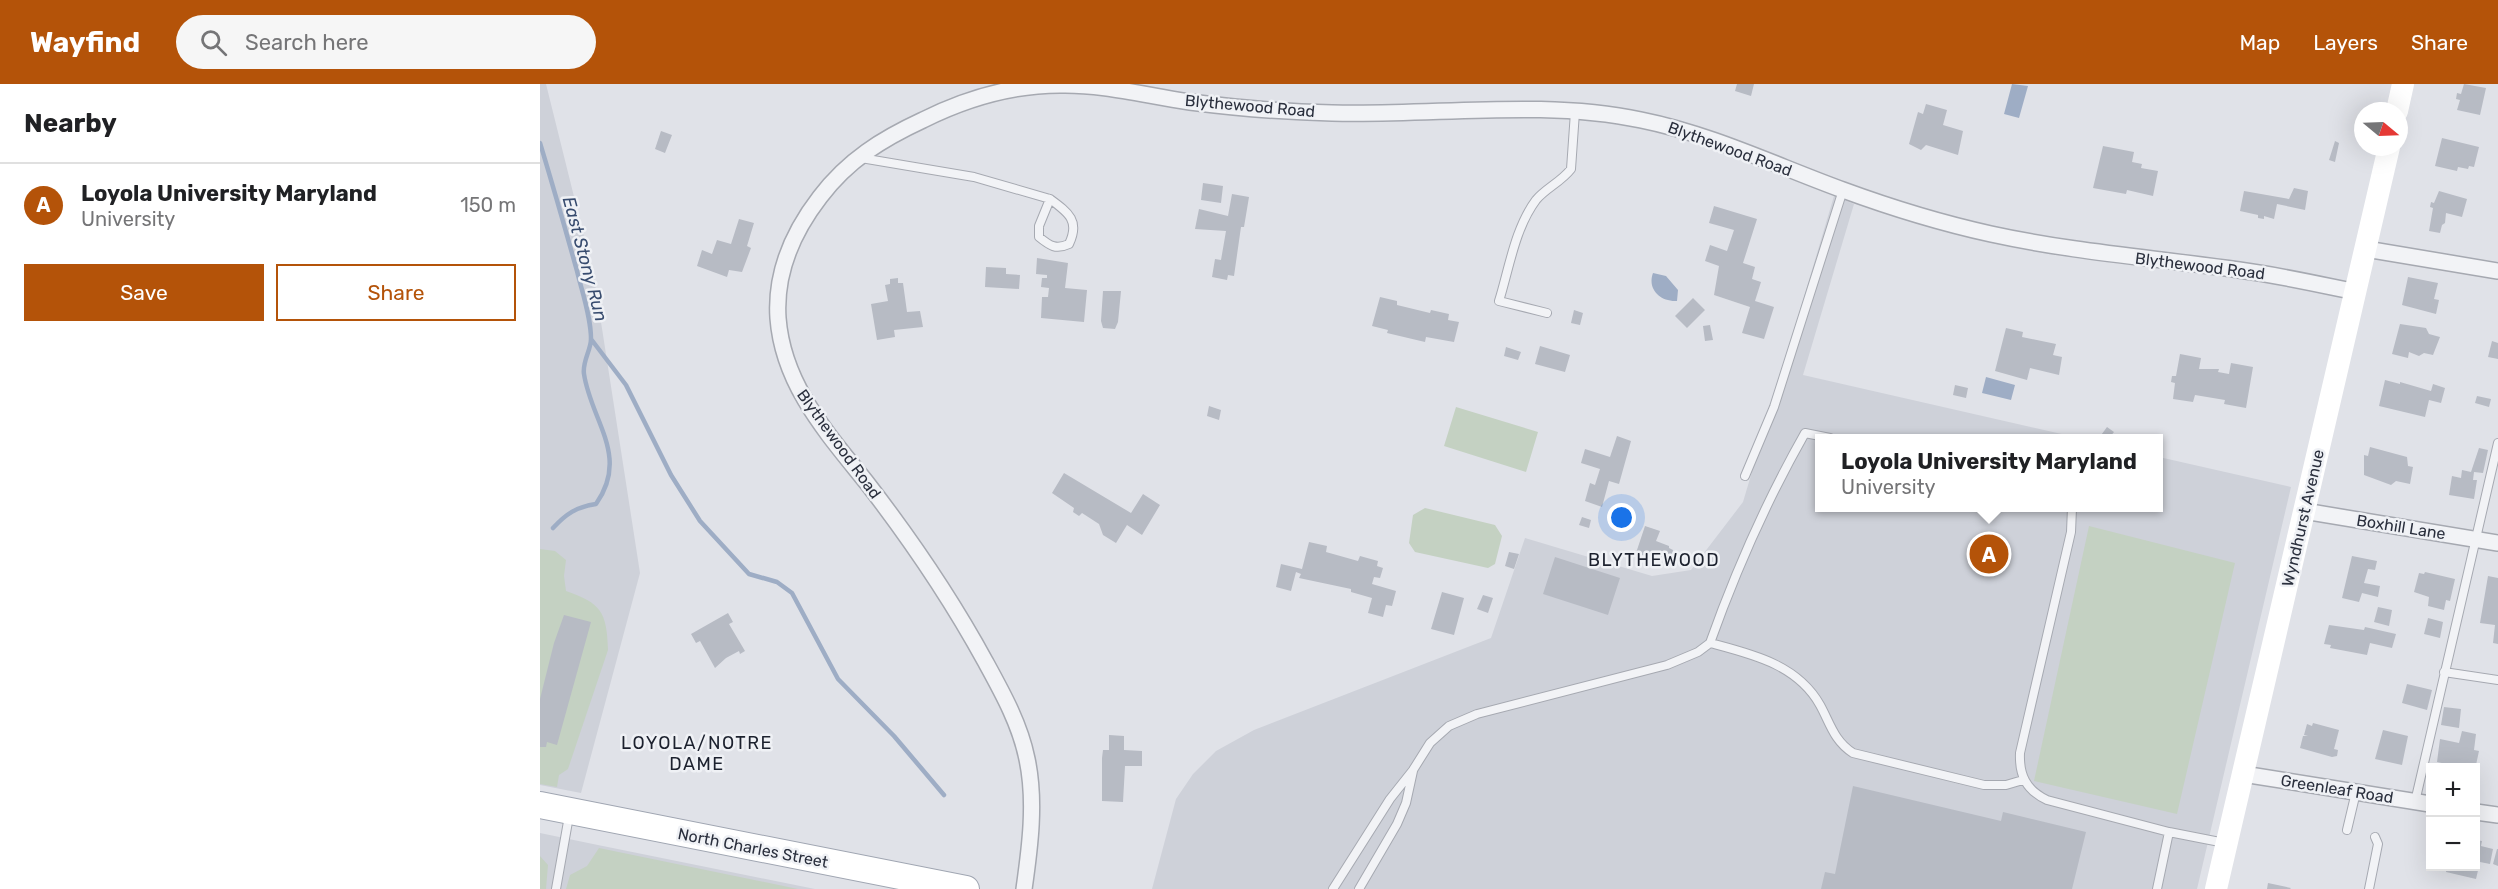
<!DOCTYPE html>
<html lang="en">
<head>
<meta charset="utf-8">
<style>
  :root { --surface:#fff; --page:#f6f6f6; --text:#202124; --muted:#757577; --line:#e0e0e0; --accent:#b45309 }
  body { margin:0; font-family:Rubik,sans-serif; background:var(--page); color:var(--text) }
  .controls { position:absolute; right:18px; bottom:18px; display:grid; overflow:hidden; border-radius:0px; box-shadow:0 6px 24px #0002 }
  .controls button { width:54px; height:54px; display:grid; place-items:center; padding:0; border:0; border-bottom:2px solid var(--line); background:var(--surface); color:var(--text); font:30px sans-serif }
  .compass { position:absolute; left:1814px; top:18px; width:54px; height:54px; border-radius:50%; background:var(--surface); box-shadow:0 6px 24px #0002; rotate:109deg }
  .you { position:absolute; left:1082px; top:434px; width:21px; height:21px; margin:-15px; border:4px solid #fff; border-radius:50%; background:#1a73e8; box-shadow:0 0 0 9px #1a73e833 }
  .badge { display:grid; place-items:center; width:39px; height:39px; border-radius:50%; background:var(--accent); color:#fff; font-size:20px; font-weight:700 }
  .pin { position:absolute; translate:-50% -50%; border:3px solid #fff; box-shadow:0 2px 6px #0006 }
  .popup { position:absolute; left:1275px; top:350px; width:348px; height:78px; box-sizing:border-box; display:grid; place-content:center; border-radius:0px; background:var(--surface); filter:drop-shadow(0 2px 4px #0005); font-size:20px; white-space:nowrap; color:var(--muted) }
  .popup b { font-size:22px; color:var(--text) }
  .popup::after { content:''; position:absolute; left:50%; top:100%; margin-left:-12px; border:12px solid transparent; border-top-color:var(--surface) }
  .list { margin:0; padding:0; list-style:none }
  h2 { display:flex; justify-content:space-between; align-items:center; height:78px; margin:0; padding:0 24px; font-size:26px }
  h2 small { font-size:20px; font-weight:400; color:var(--muted) }
  .list li { display:grid; grid-template-columns:39px 1fr auto; gap:18px; align-items:center; box-sizing:border-box; height:84px; padding:0 24px; border-top:2px solid var(--line) }
  .list b { display:block; font-size:22px; white-space:nowrap }
  .list p { margin:0; font-size:20px; white-space:nowrap; color:var(--muted) }
  .list em { font-size:20px; font-style:normal; color:var(--muted) }
  .actions { display:flex; gap:12px; padding:18px 24px }
  .actions a { flex:1; padding:14px 0; border:2px solid var(--accent); border-radius:0px; text-align:center; font-size:21px; color:var(--accent) }
  .actions .main { background:var(--accent); color:#fff }
  .icon { flex:none; width:33px; height:33px; fill:none; stroke:currentColor; stroke-width:2; stroke-linecap:round; stroke-linejoin:round }
  .map { position:relative; flex:none; width:1958px; height:805px; overflow:hidden }
  header { display:flex; align-items:center; gap:36px; box-sizing:border-box; height:84px; padding:0 30px; background:var(--accent); color:#fff }
  header strong { font-size:28px }
  nav { display:flex; gap:33px; margin-inline-start:auto; font-size:21px }
  .search { width:420px; height:54px; background:var(--page); display:flex; align-items:center; gap:15px; box-sizing:border-box; padding:0 21px; border-radius:33px; color:var(--muted); font-size:22px }
  main { display:flex }
  aside { flex:1; background:var(--surface) }
  .map>svg:first-child { display:block }
</style>
</head>
<body>
<header>
<strong>Wayfind</strong>
<div class="search"><svg class="icon" aria-label="search" viewBox="0 0 24 24"><circle cx="10" cy="10" r="6"/><path d="M15 15l6 6"/></svg>Search here</div>
<nav><a>Map</a><a>Layers</a><a>Share</a></nav>
</header>
<main>
<aside>
<h2>Nearby<small></small></h2>
<ul class="list">
<li><span class="badge">A</span><div><b>Loyola University Maryland</b><p>University</p></div><em>150 m</em></li>
</ul>
<div class="actions"><a class="main">Save</a><a>Share</a></div>
</aside>
<div class="map">
<svg width="1958" height="805" viewBox="0 0 1958 805">
  <rect width="100%" height="100%" fill="#e0e2e8"/>
  <path fill="#ced1d9" d="M0 0H6L54 193 100 489 41 709 0 701Z
    M1294 112 1314 120 1263 291 1539 354H1280V424H1618L1619 373 1751 403 1657 805H612L636 715 653 690 676 667 714 646 951 554 985 454 1112 492 1151 486 1203 418Z
    M0 749 53 760 275 805H0Z"/>
  <path fill="#c4d1c2" d="M916 323 998 348 986 388 904 362Z
    M885 424 955 441 962 452 955 480 948 484 875 468 869 459 873 431Z
    M1549 442 1695 479 1637 730 1494 697Z
    M0 465 15 467 26 476 24 492 26 507C61 519 67 528 68 566L28 685 19 691 17 703 0 700Z
    M59 764 258 805H26L30 791 47 782Z
    M0 772 8 781 6 805H0Z"/>
  <path fill="#9eadc5" d="M1472 0 1488 2 1479 34 1464 30Z
    M1113 189 1126 192 1138 206 1137 217C1120 218 1107 205 1113 189Z
    M1446 293 1475 301 1471 316 1442 309Z"/>
  <g fill="none" stroke-linecap="round" stroke-linejoin="round">
    <path stroke="#9eadc5" stroke-width="4.5" d="M0 59C13 102 25 144 37 187 42 208 51 233 51 255 51 266 42 278 44 290 51 337 90 372 56 420 36 423 26 430 13 444
      M51 255 86 301 131 391 160 437 209 490 237 498 252 509 298 595 354 652 404 711"/>
  </g>
  <path fill="#b7bbc4" d="M1197 0H1214L1211 12 1195 7Z
    M1924 0 1946 4 1940 31 1917 26 1920 16 1916 15 1917 9 1921 10Z
    M1386 20 1407 26 1403 41 1423 47 1418 71 1386 61 1381 66 1369 60 1378 28 1383 30Z
    M121 47 132 51 125 69 115 65Z
    M1902 54 1939 63 1934 83 1929 82 1928 85 1918 83 1917 87 1895 82Z
    M1795 57 1799 59 1795 78 1789 76Z
    M1563 62 1594 68 1592 78 1602 80 1601 84 1618 87 1613 112 1587 106 1586 110 1553 104Z
    M663 99 683 102 681 119 661 116Z
    M1754 104 1768 107 1765 126 1737 120 1734 135 1724 132V135L1718 134V131L1700 127 1704 107 1749 115Z
    M1899 107 1927 115 1922 133 1906 129 1905 139 1902 141 1900 149 1889 147 1893 124 1890 123 1891 118 1894 119Z
    M692 110 709 113 704 143H701L694 192 688 191 687 196 672 193 675 175 681 176 686 147 655 145 659 125 688 132Z
    M1174 122 1217 135 1203 179 1215 183 1212 195 1221 198 1215 217 1234 223 1224 255 1202 249 1210 223 1174 211 1179 182 1165 177 1170 161 1187 167 1194 146 1169 139Z
    M199 135 214 139 207 162 211 164 202 188 189 186 187 193 157 182 162 166 172 170 177 156 191 160Z
    M497 174 528 179 525 204 547 206 544 238 501 234 502 213H508L509 204 501 203 502 194H507V191L496 190Z
    M446 183 466 184V190L480 191 479 205 445 203Z
    M1868 193 1898 199 1894 215 1899 216 1896 230 1862 221Z
    M358 194V199H363L367 228 380 227 383 243 354 246 355 253 337 256 331 220 348 217 345 201 350 200V195Z
    M563 207H581L578 238 575 245 563 244 561 237Z
    M840 213 857 217V221L890 229 891 226 909 230 908 236 919 238 914 258 886 253 885 258 847 249 848 246 832 242Z
    M1153 214 1165 226 1147 244 1135 232Z
    M1034 226 1043 229 1040 241 1031 239Z
    M1860 240 1886 244 1889 250 1900 253 1893 271 1884 269 1879 272 1869 268 1868 274 1852 270Z
    M1170 241 1173 256 1165 257 1163 242Z
    M1466 244 1483 248 1482 253 1516 260 1513 271 1522 273 1519 291 1490 284 1487 296 1455 287Z
    M1952 257 1958 259V275L1948 273Z
    M1000 262 1030 271 1025 288 995 280Z
    M966 263 981 268 978 276 964 272Z
    M1640 270 1661 274 1659 285H1679L1678 288 1689 290 1691 279 1713 283 1706 324 1684 320 1685 316 1655 311 1653 318 1633 315 1635 299 1631 298 1632 292H1636Z
    M1845 296 1860 300V298L1891 307 1893 300 1905 304 1901 319 1889 316 1885 333 1839 322Z
    M1415 301 1428 304 1426 314 1413 311Z
    M1937 312 1951 315 1949 323 1935 319Z
    M669 322 681 326 679 336 667 332Z
    M1567 343 1574 348 1569 354H1559Z
    M1077 352 1091 357 1079 400 1069 397 1062 423 1045 417 1050 399 1055 401 1060 385 1041 379 1045 365 1070 373Z
    M1830 363 1867 373 1868 382 1873 383 1870 400 1856 397 1851 401 1824 391V371L1828 372Z
    M1939 364 1948 366 1943 389 1934 388 1933 396H1937L1934 415 1909 411 1912 392 1921 394 1922 386 1931 388Z
    M524 389 591 429 603 410 620 421 602 451 587 441 576 459 563 451 559 440 542 429 539 432 533 428 534 424 512 409Z
    M1042 433 1051 436 1049 444 1039 441Z
    M1105 442 1120 447 1116 457 1129 462V464L1133 466 1132 470H1123L1121 477 1096 469Z
    M769 458 787 462 786 468 818 477 820 472 838 477 837 482 843 484 840 494 834 493 832 500 856 507 852 522 846 521 843 533 828 529 832 514 811 508V505L759 494 761 490 756 488 751 507 736 503 741 480 762 485Z
    M969 468 979 470 974 485 965 482Z
    M1812 472 1837 477 1835 486 1828 485 1824 499 1840 502 1838 513 1822 509 1819 518 1802 514Z
    M1015 473 1080 494 1068 531 1003 510Z
    M1885 488 1915 495 1910 517 1906 516 1904 526 1888 522 1889 513 1874 508 1879 489 1884 490Z
    M1948 492 1958 494V560L1953 559 1955 541 1940 539Z
    M902 508 924 514 914 551 891 545Z
    M943 511 953 514 948 529 937 525Z
    M1838 523 1852 526 1849 542 1834 538Z
    M188 529 193 538 189 540 205 567 200 570 199 567 186 574 175 584 160 557 156 559 151 550Z
    M24 531 51 538 17 661 7 658 6 663H0V615L14 559Z
    M1888 534 1903 538 1900 554 1884 550Z
    M1789 541 1824 546 1825 543 1856 550 1852 564 1830 559 1827 571 1790 564 1791 561 1784 560Z
    M1867 600 1892 606 1887 626 1862 619Z
    M1904 623 1921 625 1919 644 1901 641Z
    M1773 639 1799 646 1794 665 1798 666 1797 672 1792 673 1760 664 1763 652H1768L1764 651 1767 640 1772 642Z
    M1843 646 1868 652 1862 681 1835 675Z
    M1922 647 1936 650 1934 666 1939 667 1936 681 1910 684 1911 681 1897 678 1900 655 1919 659Z
    M569 651 584 652V666L602 667V682H585L583 718 562 717V674L563 666H569Z
    M1313 702 1461 737 1463 728 1546 748 1532 805H1281L1285 788 1295 790Z
    M1936 756 1942 757 1941 762 1953 765 1950 780 1940 778 1936 795 1906 788 1907 782H1936Z
    M1957 765H1958V782L1953 780Z
    M1728 799 1751 804 1750 805H1727Z"/>
  <g fill="none" stroke-linecap="round" stroke-linejoin="round">
    <g stroke="#a6a9b1" stroke-width="10">
      <path id="lane" d="M321 74 434 93 510 115
        M510 115C529 129 540 137 529 160 516 166 510 162 499 153V142Z
        M1007 229 959 217C969 185 975 144 996 116 1006 104 1021 98 1031 85L1035 28
        M1205 392 1234 323 1303 106
        M1532 424 1531 448 1480 669C1479 691 1486 706 1507 716L1629 748 1685 759
        M1170 559C1196 486 1227 416 1265 349L1290 354
        M1904 588 1958 596
        M1875 718 1958 359
        M1807 746 1816 708
        M16 805 29 732
        M793 805 850 715 873 686 890 659 909 642 937 630 1127 581 1158 568 1170 559C1211 570 1257 580 1280 621 1290 639 1294 657 1313 669L1444 701H1466L1483 696
        M819 805 857 740 866 719 873 687
        M1617 805 1629 748
        M1829 805 1838 760 1835 753"/>
    </g>
    <g stroke="#a6a9b1" stroke-width="18">
      <path id="street" d="M1826 165 1958 187
        M1764 427 1958 459
        M1703 690 1890 720
        M1936 728 1958 731
        M484 805C490 763 496 717 487 675 480 640 462 608 445 577 410 513 371 456 327 399 287 349 243 301 238 234 235 189 253 148 280 113 308 76 342 55 383 36 425 15 473 1 520 1 564 0 607 12 650 18 697 24 745 28 792 29 895 32 1000 15 1101 36 1171 50 1237 82 1303 106 1352 124 1401 139 1451 150 1533 168 1616 174 1699 186 1738 191 1777 200 1816 208"/>
    </g>
    <g stroke="#a0a6b2" stroke-width="28">
      <path id="primary" d="M0 721 426 805"/>
    </g>
    <use href="#lane" stroke="#f2f3f6" stroke-width="8"/>
    <use href="#street" stroke="#f2f3f6" stroke-width="15"/>
    <path stroke="#fff" stroke-width="22" d="M1857 27 1863 0
      M1676 805 1849 63"/>
    <use href="#primary" stroke="#fff" stroke-width="26"/>
  </g>
  <g text-anchor="middle" dominant-baseline="central" stroke-width="5" stroke-linejoin="round" paint-order="stroke">
    <g font-size="16" fill="#2a2f3d" stroke="#eff1f5">
      <text transform="translate(710 22) rotate(5)">Blythewood Road</text>
      <text transform="translate(1190 65) rotate(20)">Blythewood Road</text>
      <text transform="translate(1660 182) rotate(7)">Blythewood Road</text>
      <text transform="translate(299 360) rotate(54)">Blythewood Road</text>
      <text transform="translate(1763 434) rotate(-77)">Wyndhurst Avenue</text>
      <text transform="translate(1861 443) rotate(9)">Boxhill Lane</text>
      <text transform="translate(1797 705) rotate(9)">Greenleaf Road</text>
      <text transform="translate(213 764) rotate(11)">North Charles Street</text>
    </g>
    <g font-size="18" font-style="italic" fill="#374b6e" stroke="#eff1f5">
      <text transform="translate(45 175) rotate(75)">East Stony Run</text>
    </g>
    <g font-size="18" letter-spacing="1.5" fill="#1c212e" stroke="#eff1f5">
      <text x="1114" y="476">BLYTHEWOOD</text>
      <text x="157" y="659">LOYOLA/NOTRE<tspan x="157" dy="21">DAME</tspan></text>
    </g>
  </g>
</svg>
<div class="controls">
<button>+</button>
<button>−</button>
</div>
<svg class="compass" viewBox="-18 -18 36 36"><path d="M0-13l5 13h-10z" fill="#e53935"/><path d="M0 13l5-13h-10z" fill="#757577"/></svg>
<div class="you"></div>
<div class="pin badge" style="left:1449px;top:470px">A</div>
<div class="popup"><b>Loyola University Maryland</b>University</div>
</div>
</main>
</body>
</html>
